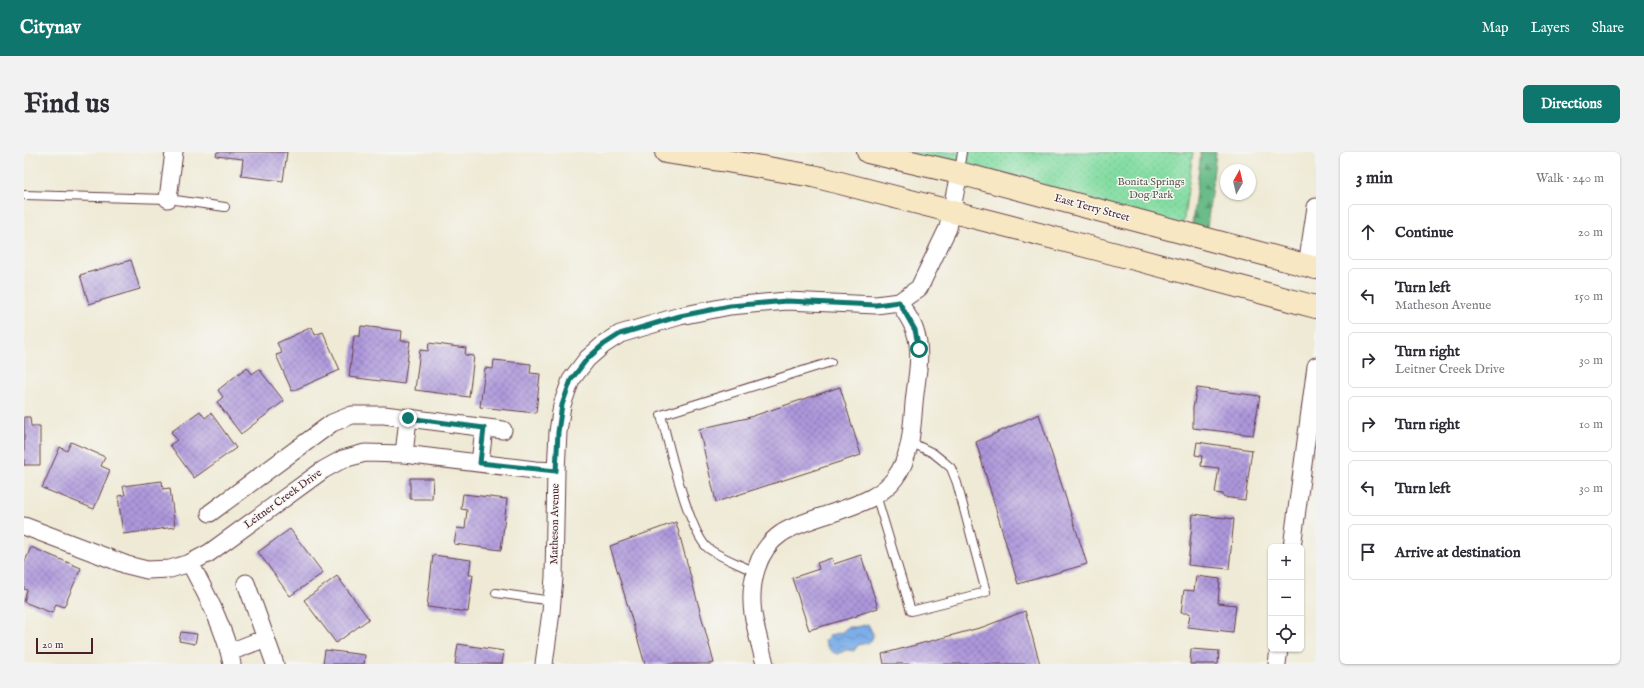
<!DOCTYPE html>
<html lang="en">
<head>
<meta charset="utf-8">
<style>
  :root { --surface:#fff; --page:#f2f2f3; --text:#2b2b33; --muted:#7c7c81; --line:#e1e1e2; --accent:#0f766e }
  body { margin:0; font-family:"IM FELL English",serif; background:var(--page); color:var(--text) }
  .controls { position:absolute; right:12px; bottom:12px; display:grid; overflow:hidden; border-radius:6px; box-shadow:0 1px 3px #0004 }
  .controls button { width:36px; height:36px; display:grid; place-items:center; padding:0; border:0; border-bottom:1px solid var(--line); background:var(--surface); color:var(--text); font:20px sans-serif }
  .compass { position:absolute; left:1196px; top:12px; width:36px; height:36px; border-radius:50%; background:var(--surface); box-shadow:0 1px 3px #0004; rotate:8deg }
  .scale { position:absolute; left:12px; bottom:10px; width:57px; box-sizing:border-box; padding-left:4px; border:2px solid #4a1f2b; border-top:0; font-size:11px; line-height:14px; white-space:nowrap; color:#4a1f2b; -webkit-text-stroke:3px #f6f6f2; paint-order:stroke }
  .stop { position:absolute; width:12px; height:12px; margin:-9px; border:3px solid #0f766e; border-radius:50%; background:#fff }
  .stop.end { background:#0f766e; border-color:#fff; box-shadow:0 1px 4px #0008 }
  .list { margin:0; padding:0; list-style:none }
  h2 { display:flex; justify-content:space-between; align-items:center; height:52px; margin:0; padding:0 16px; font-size:17px }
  h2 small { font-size:13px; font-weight:400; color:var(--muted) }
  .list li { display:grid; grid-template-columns:26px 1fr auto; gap:12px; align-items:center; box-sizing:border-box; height:56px; margin:0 8px 8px; padding:0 8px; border:1px solid var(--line); border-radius:6px }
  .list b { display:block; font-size:15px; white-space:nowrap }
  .list p { margin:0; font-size:13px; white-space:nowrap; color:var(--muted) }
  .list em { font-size:13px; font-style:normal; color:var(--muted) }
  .icon { flex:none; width:22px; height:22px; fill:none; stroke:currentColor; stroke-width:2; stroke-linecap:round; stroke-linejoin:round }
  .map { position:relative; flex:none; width:1292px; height:512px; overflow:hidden; border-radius:6px }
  header { display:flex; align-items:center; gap:24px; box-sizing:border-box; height:56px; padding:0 20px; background:var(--accent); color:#fff }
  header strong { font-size:19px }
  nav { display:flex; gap:22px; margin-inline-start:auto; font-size:14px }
  .intro { display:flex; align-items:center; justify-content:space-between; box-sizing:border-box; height:96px; padding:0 24px }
  h1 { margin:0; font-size:28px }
  .button { padding:10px 18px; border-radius:6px; background:var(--accent); color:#fff; font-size:14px; font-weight:700 }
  main { display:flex; gap:24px; padding:0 24px }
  aside { flex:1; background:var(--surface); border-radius:6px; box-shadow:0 1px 3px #0004 }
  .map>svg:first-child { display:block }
</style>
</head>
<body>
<header>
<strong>Citynav</strong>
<nav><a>Map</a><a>Layers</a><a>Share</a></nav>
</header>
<div class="intro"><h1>Find us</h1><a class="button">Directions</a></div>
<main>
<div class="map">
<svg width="1292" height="512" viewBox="0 0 1292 512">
  <defs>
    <pattern id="forest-firs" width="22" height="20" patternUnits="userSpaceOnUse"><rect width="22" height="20" fill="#6bbc89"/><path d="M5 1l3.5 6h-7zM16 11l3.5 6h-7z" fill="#5a9870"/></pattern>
    <pattern id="park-dots" width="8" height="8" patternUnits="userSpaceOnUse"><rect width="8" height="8" fill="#84dda3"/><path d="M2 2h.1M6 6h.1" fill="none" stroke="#74bd8c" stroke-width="1.8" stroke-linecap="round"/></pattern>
    <pattern id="water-waves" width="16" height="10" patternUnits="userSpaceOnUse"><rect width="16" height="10" fill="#7caee8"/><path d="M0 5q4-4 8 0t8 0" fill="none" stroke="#688dbc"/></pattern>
    <pattern id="building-cross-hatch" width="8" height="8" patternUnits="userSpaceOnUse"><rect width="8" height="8" fill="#ad97dc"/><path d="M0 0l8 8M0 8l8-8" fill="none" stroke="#8f7bb3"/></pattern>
  </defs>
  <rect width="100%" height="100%" fill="#f6f6f2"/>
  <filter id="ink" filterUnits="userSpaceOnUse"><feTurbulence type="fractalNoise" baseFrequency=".025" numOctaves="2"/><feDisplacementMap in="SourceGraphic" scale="8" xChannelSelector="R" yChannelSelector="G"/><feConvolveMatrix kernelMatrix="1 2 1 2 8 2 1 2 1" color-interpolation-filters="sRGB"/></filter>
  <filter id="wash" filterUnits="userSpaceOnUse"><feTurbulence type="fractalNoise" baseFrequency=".012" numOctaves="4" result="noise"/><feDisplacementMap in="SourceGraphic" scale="16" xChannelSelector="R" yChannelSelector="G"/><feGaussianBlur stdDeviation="0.9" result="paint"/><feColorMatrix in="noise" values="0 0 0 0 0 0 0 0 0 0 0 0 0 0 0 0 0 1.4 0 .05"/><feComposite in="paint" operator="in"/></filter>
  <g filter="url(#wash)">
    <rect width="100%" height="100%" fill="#efead5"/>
    <path fill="url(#forest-firs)" stroke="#5a6e5a" d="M1177 0H1192L1183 76 1168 72Z"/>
    <path fill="url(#park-dots)" stroke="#677e67" d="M844 0H1169L1158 81Z"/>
    <path fill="url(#water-waves)" stroke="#63668a" d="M844 472 849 482C849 492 842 491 834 493L830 499 822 498 814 502C806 500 803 496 801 488L806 483 818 480 824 475H832Z"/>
    <g id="blocks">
      <path fill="url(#building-cross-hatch)" d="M193 0H263L259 29 217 24 219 7 192 4Z
        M107 108 116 137 65 152 56 123Z
        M337 174 378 179 377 189H386L380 232 325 225 330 184H336Z
        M288 175 291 183 299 180 316 218 268 239 252 203 258 201 253 191Z
        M405 191 442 196 441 203 450 204 445 245 391 238 396 198 404 199Z
        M470 208 507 212 506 221 516 222 512 261 456 255 461 216 469 217Z
        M223 215 228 222 235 217 260 249 217 282 193 250 199 245 194 238Z
        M816 235 837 303 692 350 675 277 723 266Z
        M1173 236 1236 244 1229 283 1169 276V256Z
        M176 259 181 266 187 261 212 296 170 326 146 293 153 288 147 280Z
        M1015 262 1063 412 994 432 952 290Z
        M0 265H6L7 274H16V313H0Z
        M47 290 81 305 77 314 86 318 70 357 18 336 36 295 43 299Z
        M1173 290 1228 298 1221 348 1199 345V342L1191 341 1195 316 1177 314 1178 304 1171 303Z
        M386 326H409L408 347H386Z
        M138 329 139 337 146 336 151 375 99 382 94 344 101 343 99 334Z
        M439 342 483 347 477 398 430 392 433 376 441 377 443 358 437 357Z
        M1169 362 1210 367 1205 417 1164 413Z
        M652 370 690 511 686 512H621L586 394Z
        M266 377 299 421 266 444 234 400Z
        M7 395 57 416 40 455 32 452 28 461 0 450 3 438 0 437V412Z
        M409 403 447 408 445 423H449L444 460 403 455Z
        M837 403 854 456 833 463V464L785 478 768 426 795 417 793 411 808 406 810 412Z
        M313 424 345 467 312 491 280 448Z
        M1172 424 1196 427 1194 451 1212 453 1209 480 1164 475 1166 461H1157L1160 438 1170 439Z
        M1001 459 1016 512H860L858 502 959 475Z
        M157 480 173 482 171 492 155 489Z
        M434 492 480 499 478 512H431Z
        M1167 497 1195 499 1194 512H1166Z
        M301 498 341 503 340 512H299Z"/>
    </g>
  </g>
  <g filter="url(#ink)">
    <use href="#blocks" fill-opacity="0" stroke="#633d44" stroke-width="1"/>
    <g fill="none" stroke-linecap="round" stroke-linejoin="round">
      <g stroke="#633d44" stroke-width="10">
        <path id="lane" d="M935 20 938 0
          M0 43 144 47 201 55
          M852 343 887 459 962 440 933 331 927 316 919 309 909 301 886 290
          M731 420C717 413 698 406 685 397 665 383 644 289 637 263L807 210
          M472 441 528 449"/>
      </g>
      <g stroke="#633d44" stroke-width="19">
        <path id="street" d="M144 47 150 0
          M1283 114 1292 55
          M380 302 384 267
          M456 311 460 276
          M186 361 308 271 328 263H360L479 278
          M0 374 103 413 123 418 146 417 166 411 185 401 299 318 319 307 341 301 380 302 511 318 532 319
          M1268 395 1292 214
          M166 411C183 443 201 477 208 512
          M222 431 251 512
          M206 500 242 486
          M520 512 527 460 530 425 532 319 534 280 538 253 547 228 563 207 579 193 596 182 656 164 706 154 763 149 852 153 875 150 895 136 924 76 935 21
          M741 512C737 496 732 479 729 462 725 433 732 398 758 381 776 370 798 365 817 358 837 351 858 344 871 326 887 305 888 276 890 251 892 228 899 201 891 179 888 169 880 159 875 150
          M1253 512 1255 497"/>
      </g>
      <g stroke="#633d44" stroke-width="24">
        <path id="secondary" d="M642 0 697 8 789 24 1073 97 1292 155
          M844 0 935 21 1292 116"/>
      </g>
      <use href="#lane" stroke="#fff" stroke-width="8"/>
      <use href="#street" stroke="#fff" stroke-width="17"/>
      <use href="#secondary" stroke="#f7e8c3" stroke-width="22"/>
    </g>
  </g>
  <g fill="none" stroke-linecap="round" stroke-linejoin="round" filter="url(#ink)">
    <path stroke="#0f766e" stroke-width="5" d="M384 266 460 276 456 311 532 319 534 280 538 253 547 228 563 207 579 193 596 182 656 164 706 154 763 149 852 153 875 150 891 178 895 197"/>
  </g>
  <g text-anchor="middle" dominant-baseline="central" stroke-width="3" stroke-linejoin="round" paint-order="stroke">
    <g font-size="11" fill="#5b584f" stroke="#f6f6f2">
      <text x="1127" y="30">Bonita Springs<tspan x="1127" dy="13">Dog Park</tspan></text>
    </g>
    <g font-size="11" fill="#4a1f2b" stroke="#f6f6f2">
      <text transform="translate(1068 56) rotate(15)">East Terry Street</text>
      <text transform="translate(259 347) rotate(-36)">Leitner Creek Drive</text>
      <text transform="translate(531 372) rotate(-89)">Matheson Avenue</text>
    </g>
  </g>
</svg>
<div class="controls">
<button>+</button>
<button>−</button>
<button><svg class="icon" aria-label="locate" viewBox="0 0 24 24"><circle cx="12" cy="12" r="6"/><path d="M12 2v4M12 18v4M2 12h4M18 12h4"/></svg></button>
</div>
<svg class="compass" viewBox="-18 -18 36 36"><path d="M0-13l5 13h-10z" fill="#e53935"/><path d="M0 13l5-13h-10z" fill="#7c7c81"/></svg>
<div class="scale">20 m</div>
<div class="stop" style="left:895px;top:197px"></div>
<div class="stop end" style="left:384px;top:266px"></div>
</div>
<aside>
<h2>3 min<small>Walk · 240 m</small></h2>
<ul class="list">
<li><svg class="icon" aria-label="ahead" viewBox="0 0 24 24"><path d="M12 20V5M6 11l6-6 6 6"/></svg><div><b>Continue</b></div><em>20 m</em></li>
<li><svg class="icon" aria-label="left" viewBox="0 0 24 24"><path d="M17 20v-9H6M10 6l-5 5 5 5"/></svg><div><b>Turn left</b><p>Matheson Avenue</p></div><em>150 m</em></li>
<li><svg class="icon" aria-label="right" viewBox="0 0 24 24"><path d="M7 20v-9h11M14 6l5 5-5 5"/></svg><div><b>Turn right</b><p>Leitner Creek Drive</p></div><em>30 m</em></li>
<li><svg class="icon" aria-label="right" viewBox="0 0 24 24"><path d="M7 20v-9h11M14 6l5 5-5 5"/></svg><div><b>Turn right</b></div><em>10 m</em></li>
<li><svg class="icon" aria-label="left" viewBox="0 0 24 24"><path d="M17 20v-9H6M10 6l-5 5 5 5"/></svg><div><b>Turn left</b></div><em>30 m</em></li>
<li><svg class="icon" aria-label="arrive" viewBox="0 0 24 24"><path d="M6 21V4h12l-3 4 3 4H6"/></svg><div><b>Arrive at destination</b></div></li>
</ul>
</aside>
</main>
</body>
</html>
